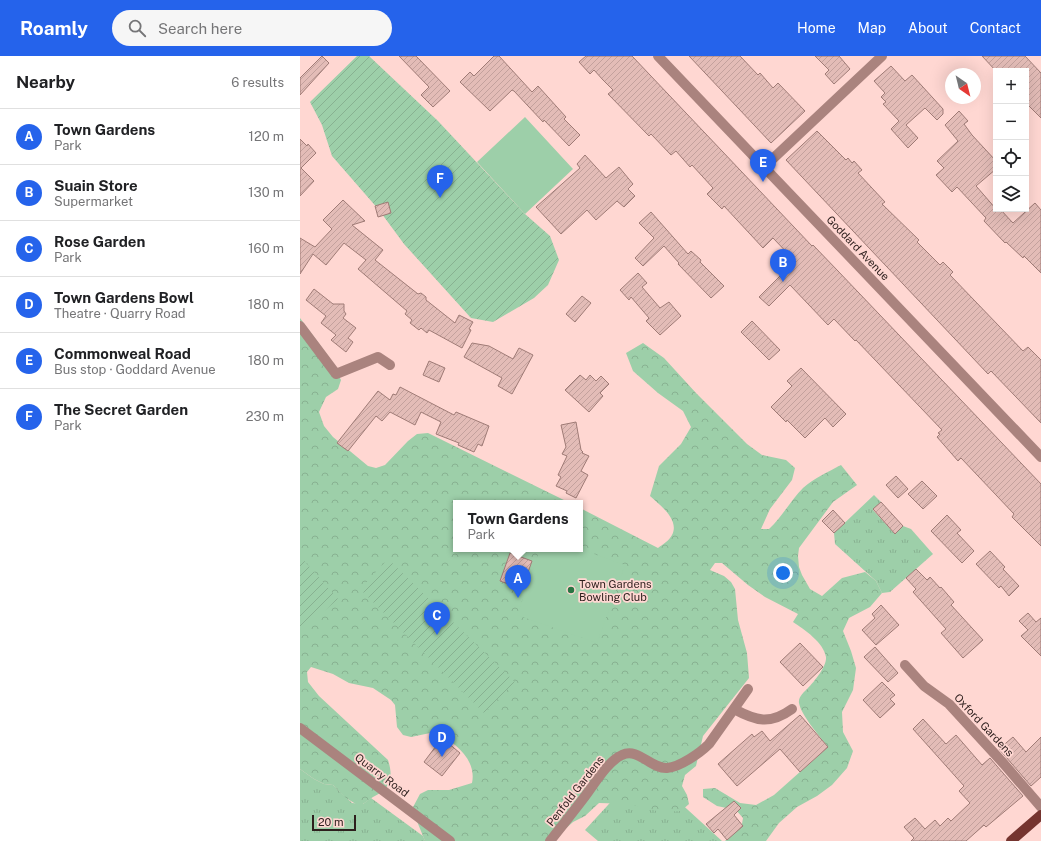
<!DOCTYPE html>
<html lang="en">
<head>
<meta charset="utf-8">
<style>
  :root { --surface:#fff; --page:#f6f6f6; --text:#202124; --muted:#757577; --line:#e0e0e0; --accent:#2563eb }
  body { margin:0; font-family:"Public Sans",sans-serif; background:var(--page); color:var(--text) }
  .controls { position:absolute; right:12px; top:12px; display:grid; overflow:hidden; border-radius:0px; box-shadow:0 4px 16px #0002 }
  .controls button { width:36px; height:36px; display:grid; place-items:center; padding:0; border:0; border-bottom:1px solid var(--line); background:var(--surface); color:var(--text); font:20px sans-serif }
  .compass { position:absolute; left:645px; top:12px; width:36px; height:36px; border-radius:50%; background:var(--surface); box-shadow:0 4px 16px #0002; rotate:145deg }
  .scale { position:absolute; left:12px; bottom:10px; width:44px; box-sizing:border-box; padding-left:4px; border:2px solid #2d1f1d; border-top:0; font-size:11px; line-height:14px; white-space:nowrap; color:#2d1f1d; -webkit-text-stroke:3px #ffd7d2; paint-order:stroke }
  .you { position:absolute; left:483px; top:517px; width:14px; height:14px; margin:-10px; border:3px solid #fff; border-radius:50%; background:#1a73e8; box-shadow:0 0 0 6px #1a73e833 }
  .badge { display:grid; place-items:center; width:26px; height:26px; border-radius:50%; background:var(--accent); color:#fff; font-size:13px; font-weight:700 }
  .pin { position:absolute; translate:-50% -33px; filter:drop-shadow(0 1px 2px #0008) }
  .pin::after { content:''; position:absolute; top:21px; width:14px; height:12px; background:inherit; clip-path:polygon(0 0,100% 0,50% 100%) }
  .popup { position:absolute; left:153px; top:444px; width:130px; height:52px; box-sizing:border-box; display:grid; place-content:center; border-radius:0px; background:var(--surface); filter:drop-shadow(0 1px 3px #0005); font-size:13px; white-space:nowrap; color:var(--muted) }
  .popup b { font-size:15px; color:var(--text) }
  .popup::after { content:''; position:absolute; left:50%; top:100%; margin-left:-8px; border:8px solid transparent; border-top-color:var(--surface) }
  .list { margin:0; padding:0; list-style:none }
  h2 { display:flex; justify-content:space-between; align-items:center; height:52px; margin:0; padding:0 16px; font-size:17px }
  h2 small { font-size:13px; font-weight:400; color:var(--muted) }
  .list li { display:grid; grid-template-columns:26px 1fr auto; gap:12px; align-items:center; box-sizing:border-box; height:56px; padding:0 16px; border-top:1px solid var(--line) }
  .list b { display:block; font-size:15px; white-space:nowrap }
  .list p { margin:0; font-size:13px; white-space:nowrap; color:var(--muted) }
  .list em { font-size:13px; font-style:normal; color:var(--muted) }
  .icon { flex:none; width:22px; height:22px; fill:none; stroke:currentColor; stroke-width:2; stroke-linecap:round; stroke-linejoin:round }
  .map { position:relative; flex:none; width:741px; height:785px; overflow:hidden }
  header { display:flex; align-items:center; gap:24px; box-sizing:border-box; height:56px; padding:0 20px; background:var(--accent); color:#fff }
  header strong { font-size:19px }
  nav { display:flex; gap:22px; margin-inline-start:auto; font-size:14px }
  .search { width:280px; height:36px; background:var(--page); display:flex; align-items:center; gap:10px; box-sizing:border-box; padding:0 14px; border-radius:22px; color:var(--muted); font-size:15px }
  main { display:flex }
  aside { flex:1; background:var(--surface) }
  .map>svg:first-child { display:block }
</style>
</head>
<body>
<header>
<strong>Roamly</strong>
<div class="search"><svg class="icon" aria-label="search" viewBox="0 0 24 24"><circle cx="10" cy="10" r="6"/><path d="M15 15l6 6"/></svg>Search here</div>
<nav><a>Home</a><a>Map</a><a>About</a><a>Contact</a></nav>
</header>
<main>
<aside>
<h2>Nearby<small>6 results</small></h2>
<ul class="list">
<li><span class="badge">A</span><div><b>Town Gardens</b><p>Park</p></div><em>120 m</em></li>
<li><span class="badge">B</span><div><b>Suain Store</b><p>Supermarket</p></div><em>130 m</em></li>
<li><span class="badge">C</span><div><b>Rose Garden</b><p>Park</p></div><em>160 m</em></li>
<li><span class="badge">D</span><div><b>Town Gardens Bowl</b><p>Theatre · Quarry Road</p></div><em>180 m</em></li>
<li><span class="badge">E</span><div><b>Commonweal Road</b><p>Bus stop · Goddard Avenue</p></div><em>180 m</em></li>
<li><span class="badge">F</span><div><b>The Secret Garden</b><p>Park</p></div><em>230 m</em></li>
</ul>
</aside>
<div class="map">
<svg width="741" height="785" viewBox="0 0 741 785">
  <defs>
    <pattern id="grass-tufts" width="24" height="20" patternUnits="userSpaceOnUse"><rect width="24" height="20" fill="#9dcfa9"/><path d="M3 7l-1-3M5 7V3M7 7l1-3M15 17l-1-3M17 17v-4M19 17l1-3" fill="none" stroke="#88b191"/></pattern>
    <pattern id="forest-crowns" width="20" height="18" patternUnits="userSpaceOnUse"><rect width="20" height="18" fill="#9dcfa9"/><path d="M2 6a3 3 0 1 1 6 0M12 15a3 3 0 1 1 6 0" fill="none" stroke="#88b191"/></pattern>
    <pattern id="garden-furrows" width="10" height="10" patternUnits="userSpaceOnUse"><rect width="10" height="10" fill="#9dcfa9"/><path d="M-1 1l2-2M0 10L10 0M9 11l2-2" fill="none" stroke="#88b191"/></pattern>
    <pattern id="building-hatch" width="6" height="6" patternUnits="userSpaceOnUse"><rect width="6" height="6" fill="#e3bcb7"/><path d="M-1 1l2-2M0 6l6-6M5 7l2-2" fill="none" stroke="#c3a19d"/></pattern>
  </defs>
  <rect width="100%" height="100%" fill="#ffd7d2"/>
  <path fill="url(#grass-tufts)" d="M574 439 581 446 573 454 594 477 603 470 611 473 633 498 590 536 582 537 576 525 535 488 534 477Z
    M342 712 422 785H298L285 774Z
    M0 713 14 723 24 728 33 729 52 747 63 748 71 742 123 780 125 785H0Z"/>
  <path fill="url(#forest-crowns)" d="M0 262 29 301 41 324 38 333 26 341 19 356 24 370 33 381 68 410 76 412 85 409 108 385 117 378 128 377 270 447H156V493H280V452L358 492C363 488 369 485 372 479 380 464 360 449 350 440L359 410 381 388 391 371 383 355 358 337 333 315 326 297 343 287 364 302 396 337 447 388 462 399 486 404 495 412 492 424 470 453 461 473H469C482 461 491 444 503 432 514 422 528 416 541 409L557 429 533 446 499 492 498 500 499 511 502 519 510 533 522 540 542 522 565 516 576 525 582 537 570 551 549 562 543 575 551 595 556 612 553 634 542 656 543 676 553 695 547 712 532 729 517 740 497 751 479 767 466 785H425L442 768 443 762 436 754 417 750 403 741V733L415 732 440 747 456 749 474 739 528 691C520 681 501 659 499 647 498 641 504 636 508 632 514 626 527 610 526 601 524 587 504 573 493 566L498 558 465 541 448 529 422 507H415L410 514 424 520 431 526 435 533 438 564 447 597 449 622 403 680 396 710 385 719 382 730 387 739 389 748 381 755 361 756 329 748 299 747 285 760 273 766 252 785H125L112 753 120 738 128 734H149L172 727C177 703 154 686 135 676L111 681 103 679 97 671 95 649 91 644 73 632 49 627 33 618 11 611 7 616 8 626 19 640 88 704C94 723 90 733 73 741 68 744 64 748 59 750L46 742 33 729 24 728 14 723 0 713Z"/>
  <path fill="url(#garden-furrows)" d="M57 0H69L138 65 225 158 250 180 259 204 248 229 234 242 193 266 171 262 104 188 79 154 32 100 22 69 10 46Z
    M0 500 38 543 0 576Z
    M88 503 215 626 184 657 60 533Z"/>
  <path fill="#9dcfa9" d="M225 61 273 113 225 158 177 106Z
    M240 493H280L325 509 297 587 217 559Z"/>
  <path fill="url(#building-hatch)" stroke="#9f7b76" d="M22 0 29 7 0 39V22Z
    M99 0H116L150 35 133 51 121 39 129 31Z
    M194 0H199L232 36 238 30 266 61 264 63 280 79 269 90 244 64 243 66 214 35 212 34 190 55 160 26 170 16 174 20Z
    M286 0H332L512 190 513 189 538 215 741 428V490L712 461 714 458 661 402 658 405 637 381 640 378 638 377 642 374 556 284 555 285 534 263 528 269 490 229 469 250 459 241 495 205 473 182 463 192 424 150 422 153 407 138 413 132 392 109 390 111 376 95 371 99 351 78 349 80 308 38 313 34 303 24 294 14 290 18 279 6Z
    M389 0H440L458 19 460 17 473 32 478 27 505 55 471 87Z
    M515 0H539L550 13 534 28 525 18 529 14Z
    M682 0H725L741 17V62L726 47V15H696Z
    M591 10 605 25 612 19 643 53V58L637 64 625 52 606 69 618 82 608 92 591 73 599 65 583 48 586 46 581 41 585 37 574 25Z
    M659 55 668 65 664 68 672 79 696 105V113L676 130 677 131 696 153H700L713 167 735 147 741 154V217L724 200 723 202 706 186 705 187 684 165 686 162 657 131 652 136 636 119 644 112 637 105 658 85 645 69Z
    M517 75 546 104 548 102 552 107 554 105 562 114 558 117 585 146 582 148 619 184 617 186 640 209 643 206 653 216 650 219 723 295 728 291 741 304V367L691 315 688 318 486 104Z
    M0 83 7 90 8 88 16 97 1 112 14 125 0 140Z
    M285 99 306 122 319 111 333 128 328 133 335 140 324 151 317 145 296 164 287 154 261 178 236 151 280 112 277 108Z
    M43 144 65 165 52 169 83 194 75 204 118 238 121 237 126 241V244L155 267 159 259 173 266 169 273 171 274 162 292 129 274 127 277 121 272 119 274 110 267 112 264 105 258 107 255 58 213 66 204 44 187 26 209 13 198 0 218V182L15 191 32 173 23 164Z
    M88 146 91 157 78 161 75 150Z
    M351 156 388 198 391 195 401 204 400 206 424 230 411 242 378 208 379 207 364 190 343 210 335 202 354 182 339 167Z
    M338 217 347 227 342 231 360 252 369 246 381 260 360 279 346 265 349 262 331 241 329 244 320 234Z
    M14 233 33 248H44V255L46 258 43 262 56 272 48 282 53 286 46 296 31 284 36 279 21 267 26 260 6 244Z
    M282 240 291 247 275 266 266 258Z
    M452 265 480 294 469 304 441 276Z
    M172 287 189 290 213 303 219 292 233 299 212 338 198 330 202 322 164 301Z
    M129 305 145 312 139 326 123 319Z
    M501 312 546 358 533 371 525 362 505 382 487 364 486 366 471 351 492 330 487 325Z
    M280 319 286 324 290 319 296 325 301 320 309 328 300 337 303 340 289 356 265 334Z
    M100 331 154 359 156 356 189 370 182 390 178 388 174 396 158 389 159 387 136 378 141 366 121 356 115 369 90 356 82 365 76 360 48 395 37 387 78 335 90 344 93 338 96 339Z
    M276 366 281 394 283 396 282 397 289 400 281 415 288 419 276 442 266 437 267 435 256 430 261 421 258 419 267 400 262 398 266 391 261 369Z
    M596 420 608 433 598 442 586 429Z
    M622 425 637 440 623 453 608 438Z
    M581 446 603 470 595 478 573 453Z
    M533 454 545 467 534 477 522 465Z
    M647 459 661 474 657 477 674 495 662 507 631 475Z
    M690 495 705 511 703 513 719 530 709 540 701 530 699 532 676 508Z
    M210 497 232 505 222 533 200 525Z
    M616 513 627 524 630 521 640 532 641 531 654 546 651 549 683 584 663 602 641 577 646 573 613 536 616 533 606 522Z
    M581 549 599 569 576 589 562 574 575 562 572 558Z
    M728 557 736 566 741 562V600L721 580 728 574 719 565Z
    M500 587 523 611 503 630 480 606Z
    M575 591 598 617 588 626 564 601Z
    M582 626 595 639 590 643 595 648 580 662 563 644Z
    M500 659 528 691 500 716 480 693 437 730 418 708 452 678 454 681 462 675 470 685Z
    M623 663 646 688 656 679 682 709 690 702 723 740 686 771 684 769 666 785H611L614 782 604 771 615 762 625 773 635 764 640 770 648 762 651 765 670 747 659 735 664 730 613 673Z
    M713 681 726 696 741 681V721L731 730 699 693Z
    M142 682 160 697 142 720 124 706Z
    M434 745 441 752 434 759 443 770 427 784 418 773 414 777 406 768Z"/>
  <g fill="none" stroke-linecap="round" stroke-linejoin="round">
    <path stroke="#aa837e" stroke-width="10" d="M358 0 741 401
      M464 111 582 0
      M0 270 36 318 78 301 90 309
      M605 609 624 630 649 648 704 708 741 751
      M434 653C456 665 470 669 492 653
      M0 672 150 785
      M250 785C262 770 274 755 286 739 295 727 308 705 322 699 338 691 351 713 367 712 380 711 400 697 409 688L448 633"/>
    <path stroke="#75342f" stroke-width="10" d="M711 785 741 759"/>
  </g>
  <circle fill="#297543" stroke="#ffd7d2" stroke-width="1.5" cx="271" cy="534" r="4"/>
  <g text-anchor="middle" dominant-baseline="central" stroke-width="3.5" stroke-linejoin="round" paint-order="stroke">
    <g font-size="11" fill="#2d1f1d" stroke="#ffd7d2">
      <text transform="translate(558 192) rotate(46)">Goddard Avenue</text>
      <text transform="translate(684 669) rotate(47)">Oxford Gardens</text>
      <text transform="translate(82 719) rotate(37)">Quarry Road</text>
      <text transform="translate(275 735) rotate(-52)">Penfold Gardens</text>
    </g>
    <g font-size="11" fill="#2d1f1d" stroke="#ffd7d2" text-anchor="start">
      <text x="279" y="528">Town Gardens<tspan x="279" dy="13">Bowling Club</tspan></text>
    </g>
  </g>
</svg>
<div class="controls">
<button>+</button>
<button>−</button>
<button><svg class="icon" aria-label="locate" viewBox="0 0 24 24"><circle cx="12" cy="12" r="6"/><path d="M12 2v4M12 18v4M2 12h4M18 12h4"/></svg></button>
<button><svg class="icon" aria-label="layers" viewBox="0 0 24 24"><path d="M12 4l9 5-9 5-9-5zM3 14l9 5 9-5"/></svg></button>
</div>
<svg class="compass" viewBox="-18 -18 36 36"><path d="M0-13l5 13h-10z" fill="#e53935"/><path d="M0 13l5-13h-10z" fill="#757577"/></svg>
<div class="scale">20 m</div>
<div class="you"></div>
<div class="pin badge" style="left:218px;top:542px">A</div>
<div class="popup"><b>Town Gardens</b>Park</div>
<div class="pin badge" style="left:483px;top:226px">B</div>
<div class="pin badge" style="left:137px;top:579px">C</div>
<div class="pin badge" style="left:142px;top:701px">D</div>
<div class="pin badge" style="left:463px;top:126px">E</div>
<div class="pin badge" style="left:140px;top:142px">F</div>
</div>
</main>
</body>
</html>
